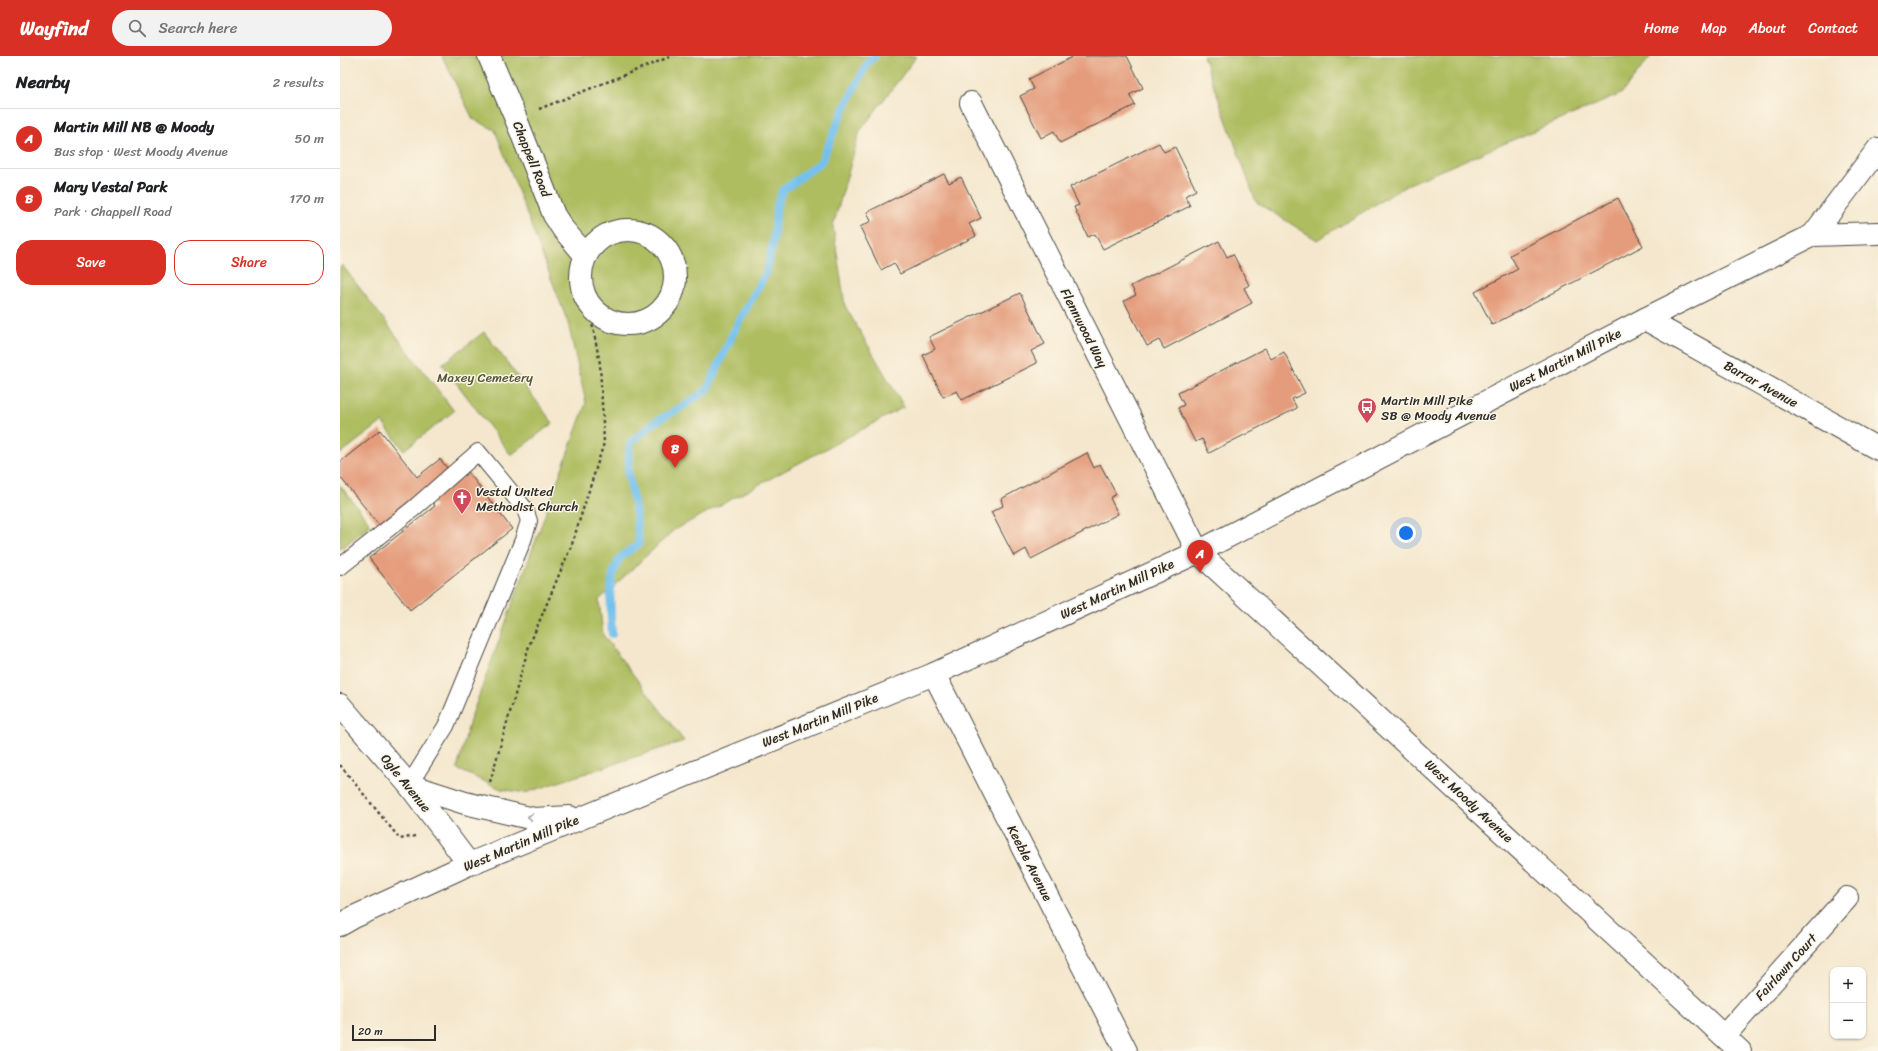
<!DOCTYPE html>
<html lang="en">
<head>
<meta charset="utf-8">
<style>
  :root { --surface:#fff; --page:#f2f2f2; --text:#202124; --muted:#757577; --line:#e0e0e0; --accent:#d93025 }
  body { margin:0; font-family:Sriracha,sans-serif; background:var(--page); color:var(--text) }
  .controls { position:absolute; right:12px; bottom:12px; display:grid; overflow:hidden; border-radius:8px; box-shadow:0 1px 3px #0004 }
  .controls button { width:36px; height:36px; display:grid; place-items:center; padding:0; border:0; border-bottom:1px solid var(--line); background:var(--surface); color:var(--text); font:20px sans-serif }
  .scale { position:absolute; left:12px; bottom:10px; width:84px; box-sizing:border-box; padding-left:4px; border:2px solid #2b2b2b; border-top:0; font-size:11px; line-height:14px; white-space:nowrap; color:#2b2b2b; -webkit-text-stroke:3px #fcf5e5; paint-order:stroke }
  .you { position:absolute; left:1066px; top:477px; width:14px; height:14px; margin:-10px; border:3px solid #fff; border-radius:50%; background:#1a73e8; box-shadow:0 0 0 6px #1a73e833 }
  .badge { display:grid; place-items:center; width:26px; height:26px; border-radius:50%; background:var(--accent); color:#fff; font-size:13px; font-weight:700 }
  .pin { position:absolute; translate:-50% -33px; filter:drop-shadow(0 1px 2px #0008) }
  .pin::after { content:''; position:absolute; top:21px; width:14px; height:12px; background:inherit; clip-path:polygon(0 0,100% 0,50% 100%) }
  .list { margin:0; padding:0; list-style:none }
  h2 { display:flex; justify-content:space-between; align-items:center; height:52px; margin:0; padding:0 16px; font-size:17px }
  h2 small { font-size:13px; font-weight:400; color:var(--muted) }
  .list li { display:grid; grid-template-columns:26px 1fr auto; gap:12px; align-items:center; box-sizing:border-box; height:60px; padding:0 16px; border-top:1px solid var(--line) }
  .list b { display:block; font-size:15px; white-space:nowrap }
  .list p { margin:0; font-size:13px; white-space:nowrap; color:var(--muted) }
  .list em { font-size:13px; font-style:normal; color:var(--muted) }
  .actions { display:flex; gap:8px; padding:12px 16px }
  .actions a { flex:1; padding:9px 0; border:1px solid var(--accent); border-radius:16px; text-align:center; font-size:14px; color:var(--accent) }
  .actions .main { background:var(--accent); color:#fff }
  .icon { flex:none; width:22px; height:22px; fill:none; stroke:currentColor; stroke-width:2; stroke-linecap:round; stroke-linejoin:round }
  .map { position:relative; flex:none; width:1538px; height:995px; overflow:hidden }
  header { display:flex; align-items:center; gap:24px; box-sizing:border-box; height:56px; padding:0 20px; background:var(--accent); color:#fff }
  header strong { font-size:19px }
  nav { display:flex; gap:22px; margin-inline-start:auto; font-size:14px }
  .search { width:280px; height:36px; background:var(--page); display:flex; align-items:center; gap:10px; box-sizing:border-box; padding:0 14px; border-radius:22px; color:var(--muted); font-size:15px }
  main { display:flex }
  aside { flex:1; background:var(--surface) }
  .map>svg:first-child { display:block }
</style>
</head>
<body>
<header>
<strong>Wayfind</strong>
<div class="search"><svg class="icon" aria-label="search" viewBox="0 0 24 24"><circle cx="10" cy="10" r="6"/><path d="M15 15l6 6"/></svg>Search here</div>
<nav><a>Home</a><a>Map</a><a>About</a><a>Contact</a></nav>
</header>
<main>
<aside>
<h2>Nearby<small>2 results</small></h2>
<ul class="list">
<li><span class="badge">A</span><div><b>Martin Mill NB @ Moody</b><p>Bus stop · West Moody Avenue</p></div><em>50 m</em></li>
<li><span class="badge">B</span><div><b>Mary Vestal Park</b><p>Park · Chappell Road</p></div><em>170 m</em></li>
</ul>
<div class="actions"><a class="main">Save</a><a>Share</a></div>
</aside>
<div class="map">
<svg width="1538" height="995" viewBox="0 0 1538 995">
  <rect width="100%" height="100%" fill="#fcf5e5"/>
  <filter id="ink" filterUnits="userSpaceOnUse"><feTurbulence type="fractalNoise" baseFrequency=".025" numOctaves="2"/><feDisplacementMap in="SourceGraphic" scale="8" xChannelSelector="R" yChannelSelector="G"/><feConvolveMatrix kernelMatrix="1 2 1 2 8 2 1 2 1" color-interpolation-filters="sRGB"/></filter>
  <filter id="wash" filterUnits="userSpaceOnUse"><feTurbulence type="fractalNoise" baseFrequency=".012" numOctaves="4" result="noise"/><feDisplacementMap in="SourceGraphic" scale="16" xChannelSelector="R" yChannelSelector="G"/><feGaussianBlur stdDeviation="0.9" result="paint"/><feColorMatrix in="noise" values="0 0 0 0 0 0 0 0 0 0 0 0 0 0 0 0 0 1.4 0 .05"/><feComposite in="paint" operator="in"/></filter>
  <g filter="url(#wash)">
    <rect width="100%" height="100%" fill="#f4e7cd"/>
    <path fill="#aebd60" stroke="#6c7446" d="M102 0H577L520 75 493 170 505 250 564 351 334 474 259 544 263 579 344 685 185 737 161 733 117 713 130 664 246 347 228 267 155 74 133 63Z
      M863 0H1311L1281 38 1069 128 977 184 916 146Z
      M2 209 114 355 64 394 42 366 0 398V211Z
      M144 276 213 367 171 399 102 308Z
      M0 429 31 469 0 493Z"/>
    <g fill="none" stroke-linecap="round" stroke-linejoin="round">
      <path stroke="#74c1ee" stroke-width="8" d="M272 578C271 555 266 521 281 501 286 496 293 492 299 488L296 458 288 416 290 387 315 366 342 351 367 334 396 271 426 217 432 192 437 150 442 135 481 106 504 53 528 6 535 0"/>
    </g>
    <g id="blocks">
      <path fill="#e49c7c" d="M734 0H787L803 32 789 39 795 49 720 87 714 75 701 82 680 40 694 33 689 23Z
        M819 87 824 96 835 91 856 134 845 140 850 150 763 193 755 178 748 181 734 151 739 149 730 131Z
        M604 118 609 127 621 121 641 162 629 168 636 180 560 218 554 207 541 214 520 171 531 165 527 156Z
        M1278 142 1303 190 1152 269 1135 236 1178 213 1170 199Z
        M879 185 887 201 893 198 909 229 904 232 912 247 824 293 819 284 807 290 784 245 796 239 791 230Z
        M680 237 705 288 691 295 697 307 622 344 617 335 603 341 583 299 595 293 589 281Z
        M925 292 931 303 944 296 965 337 952 343 957 352 869 397 862 383 855 386 838 352 844 349 838 337Z
        M40 374 77 421 100 403 117 425 128 416 172 473 70 554 29 502 95 450 83 434 39 469 0 421V406Z
        M747 397 754 412 760 408 776 438 770 442 778 458 691 503 686 493 674 500 651 456 663 450 661 443Z"/>
    </g>
  </g>
  <g filter="url(#ink)">
    <use href="#blocks" fill-opacity="0" stroke="#494743" stroke-width="1"/>
    <g fill="none" stroke-linecap="round" stroke-linejoin="round">
      <g stroke="#494743" stroke-width="18">
        <path id="lane" d="M0 511 73 453 138 396 185 453 189 465 183 484 106 670 69 729"/>
      </g>
      <g stroke="#494743" stroke-width="24">
        <path id="street" d="M149 0 176 63 214 159 223 173 246 200
          M631 47 858 496
          M241 221a47 47 0 1 1 94 0a47 47 0 1 1-94 0Z
          M1473 179 1538 93
          M1305 263 1538 393
          M594 618 786 995
          M1384 980 1507 842"/>
      </g>
      <g stroke="#494743" stroke-width="24">
        <path id="secondary" d="M858 496 1400 995
          M0 649 69 729 129 808
          M69 729 125 747 194 763 230 761
          M0 869 14 861 129 808 594 618 858 496 1305 263 1473 179 1538 177"/>
      </g>
      <path stroke="#494743" stroke-width="2.5" stroke-dasharray="3 3" stroke-linecap="butt" d="M199 53 332 0
        M0 709 60 783 75 780
        M150 726 189 590 232 488 264 387 260 308 248 246"/>
      <use href="#lane" stroke="#fff" stroke-width="16"/>
      <use href="#street" stroke="#fff" stroke-width="22"/>
      <use href="#secondary" stroke="#fff" stroke-width="22"/>
    </g>
    <defs><path id="oneway-chevron" d="M-2-3.5L2.5 0L-2 3.5" fill="none" stroke-width="1.6" stroke-linecap="round" stroke-linejoin="round"/></defs>
    <use stroke="#a0a0a0" href="#oneway-chevron" transform="translate(190 761) rotate(-170)"/>
  </g>
  <defs>
    <g id="bus-pin" transform="scale(1)"><path d="M0 17L-7.5 6A9.5 9.5 0 1 1 7.5 6Z" fill="#d1495b" stroke="#fcf5e5"/><path d="M-5-6H5V4H4V6H2V4H-2V6H-4V4H-5ZM-3.5-4V0h7V-4ZM-3.5 1.2v1.5H-2V1.2ZM2 1.2v1.5H3.5V1.2Z" fill="#fff"/></g>
    <g id="church-pin" transform="scale(1)"><path d="M0 17L-7.5 6A9.5 9.5 0 1 1 7.5 6Z" fill="#d1495b" stroke="#fcf5e5"/><path d="M-1.2-6h2.4v3.5h3.3v2.4h-3.3V6h-2.4V-.1h-3.3v-2.4h3.3Z" fill="#fff"/></g>
  </defs>
  <g fill-rule="evenodd">
    <use href="#bus-pin" x="1027" y="351"/>
    <use href="#church-pin" x="122" y="442"/>
  </g>
  <g text-anchor="middle" dominant-baseline="central" stroke-width="3" stroke-linejoin="round" paint-order="stroke">
    <g font-size="13" fill="#2b2b2b" stroke="#fcf5e5">
      <text transform="translate(192 103) rotate(68)">Chappell Road</text>
      <text transform="translate(744 272) rotate(63)">Flennwood Way</text>
      <text transform="translate(1225 304) rotate(-27)">West Martin Mill Pike</text>
      <text transform="translate(1421 328) rotate(29)">Barrar Avenue</text>
      <text transform="translate(777 533) rotate(-25)">West Martin Mill Pike</text>
      <text transform="translate(480 664) rotate(-22)">West Martin Mill Pike</text>
      <text transform="translate(66 727) rotate(51)">Ogle Avenue</text>
      <text transform="translate(1129 745) rotate(43)">West Moody Avenue</text>
      <text transform="translate(181 787) rotate(-23)">West Martin Mill Pike</text>
      <text transform="translate(690 807) rotate(63)">Keeble Avenue</text>
      <text transform="translate(1446 911) rotate(-48)">Fairlawn Court</text>
    </g>
    <g font-size="13" fill="#52573b" stroke="#fcf5e5">
      <text x="145" y="321">Maxey Cemetery</text>
    </g>
    <g font-size="13" fill="#2b2b2b" stroke="#fcf5e5" text-anchor="start">
      <text x="1041" y="344">Martin Mill Pike<tspan x="1041" dy="15">SB @ Moody Avenue</tspan></text>
      <text x="136" y="435">Vestal United<tspan x="136" dy="15">Methodist Church</tspan></text>
    </g>
  </g>
</svg>
<div class="controls">
<button>+</button>
<button>−</button>
</div>
<div class="scale">20 m</div>
<div class="you"></div>
<div class="pin badge" style="left:860px;top:517px">A</div>
<div class="pin badge" style="left:335px;top:412px">B</div>
</div>
</main>
</body>
</html>
